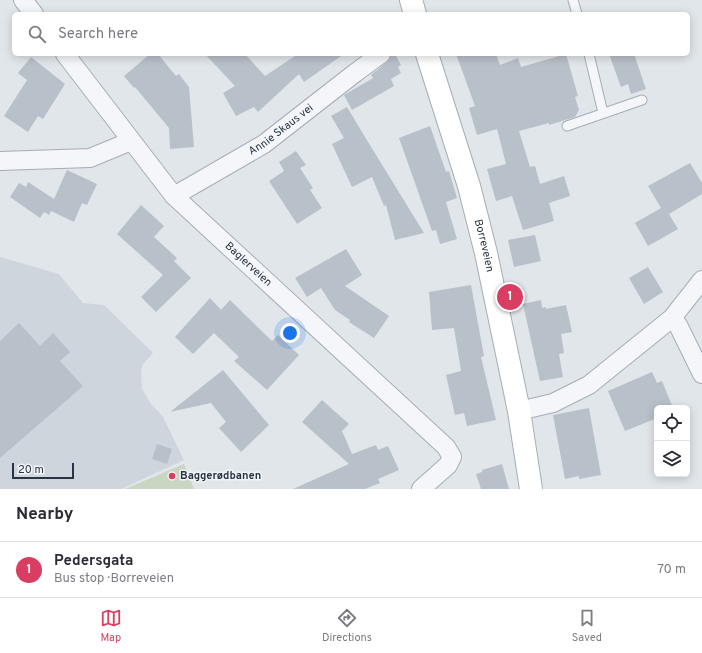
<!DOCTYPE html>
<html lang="en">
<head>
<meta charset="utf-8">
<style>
  :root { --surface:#fff; --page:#f2f2f3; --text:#2b2b33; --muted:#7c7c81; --line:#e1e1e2; --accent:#da3d62 }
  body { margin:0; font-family:Overpass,sans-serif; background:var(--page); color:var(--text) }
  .controls { position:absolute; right:12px; bottom:12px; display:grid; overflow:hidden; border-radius:6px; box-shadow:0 2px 10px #0003 }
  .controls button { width:36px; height:36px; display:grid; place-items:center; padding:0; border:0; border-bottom:1px solid var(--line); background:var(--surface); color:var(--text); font:20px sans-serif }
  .scale { position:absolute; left:12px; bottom:10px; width:62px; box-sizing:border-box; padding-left:4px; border:2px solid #283544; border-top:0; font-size:11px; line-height:14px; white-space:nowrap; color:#283544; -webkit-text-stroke:3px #f1f5f8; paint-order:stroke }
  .you { position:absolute; left:290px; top:333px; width:14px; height:14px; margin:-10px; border:3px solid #fff; border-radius:50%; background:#1a73e8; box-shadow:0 0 0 6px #1a73e833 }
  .badge { display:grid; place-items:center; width:26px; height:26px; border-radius:50%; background:var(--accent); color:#fff; font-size:13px; font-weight:700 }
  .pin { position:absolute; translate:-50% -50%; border:2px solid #fff; box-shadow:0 1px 4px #0006 }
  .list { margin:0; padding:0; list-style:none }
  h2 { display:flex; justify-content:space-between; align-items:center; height:52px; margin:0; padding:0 16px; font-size:17px }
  h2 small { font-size:13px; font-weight:400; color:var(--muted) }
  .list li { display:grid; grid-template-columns:26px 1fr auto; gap:12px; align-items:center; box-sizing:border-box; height:56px; padding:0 16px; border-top:1px solid var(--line) }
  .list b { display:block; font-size:15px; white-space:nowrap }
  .list p { margin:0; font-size:13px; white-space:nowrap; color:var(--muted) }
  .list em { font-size:13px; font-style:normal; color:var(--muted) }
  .icon { flex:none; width:22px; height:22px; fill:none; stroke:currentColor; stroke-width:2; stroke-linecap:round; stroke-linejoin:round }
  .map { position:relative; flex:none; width:702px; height:489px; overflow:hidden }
  .search { position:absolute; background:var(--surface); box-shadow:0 2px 10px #0003; left:12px; right:12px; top:12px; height:44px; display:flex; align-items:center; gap:10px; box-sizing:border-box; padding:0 14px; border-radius:6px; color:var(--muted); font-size:15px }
  .sheet { height:108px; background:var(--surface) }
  nav { display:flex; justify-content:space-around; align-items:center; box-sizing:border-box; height:56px; border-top:1px solid var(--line); background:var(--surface); font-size:11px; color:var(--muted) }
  nav a { display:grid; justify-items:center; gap:2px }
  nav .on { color:var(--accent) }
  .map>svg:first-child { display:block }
</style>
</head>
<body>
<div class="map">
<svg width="702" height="489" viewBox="0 0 702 489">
  <rect width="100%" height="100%" fill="#e1e6eb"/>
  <path fill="#cfd5dd" d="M0 257 59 274 83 303 104 305 153 353 143 364 141 371 142 389 151 404 163 417 184 460 121 489H0Z"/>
  <path fill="#c8d6c2" d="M184 464 194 489H125Z"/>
  <path fill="#b8c0c9" d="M150 54H158L176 76 179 74 189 87 194 147 170 149 169 128 135 87 134 88 124 76Z
    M205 54H245L265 76 298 54H344L304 82 299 74 258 112 254 107 236 116 223 93 235 86Z
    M391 54H395L401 65 398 67 401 73 391 79 394 86 352 110 344 95 373 78 371 75 387 62Z
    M456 54H496L500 65 518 58 521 67 566 54 578 96 575 97 579 110 575 117 549 125V123L519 131 530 167 535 166 540 184 564 176 570 196 549 203 554 221 523 230 512 196 496 201 487 169 506 164 497 129 477 135 469 108 475 106Z
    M609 54H634L646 89 631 94 628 84 621 87Z
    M31 57 65 84 43 119 38 116 28 132 4 116 27 80 18 73Z
    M347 107 365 137 424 233 395 240 386 205 384 206 372 177 352 187 332 144 344 138 331 116Z
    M430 126 446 172 449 171 457 198 446 202 457 239 440 244 436 230 432 231 399 138Z
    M296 151 306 165 300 168 313 188 310 190 322 208 297 224 269 181 284 171 279 162Z
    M690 163 702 183V194L669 214 678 229 648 246 635 223 661 208 648 186Z
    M67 170 97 184 87 205 82 203 74 222 51 211 49 215 44 212 40 218 10 197 19 183 26 187 28 182 54 199Z
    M141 205 164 226 154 237 177 258 174 261 191 278 156 312 141 297 163 275 117 234Z
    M535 235 541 261 514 267 508 240Z
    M346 249 362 275 345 286 389 316 374 338 349 322 350 320 335 310 321 288 307 297 295 278Z
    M648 267 663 292 644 304 629 278Z
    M471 285 484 356 481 357 496 420 467 426 464 413 455 415 446 375 461 371 454 328 432 330 429 292Z
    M210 298 221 310 230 300 272 341 278 335 299 355 267 390 234 361 239 357 214 333 193 354 175 337Z
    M541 300 542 308 546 307V309L566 305 572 332 561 334 564 353 559 354 563 377 540 381 523 304Z
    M19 323 40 346 53 333 70 352 60 361 83 386 0 458V341Z
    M223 370 269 425 241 452 219 428 226 422 211 403 170 412Z
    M652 372 657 383 662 381 673 408H657V418L625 431 608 391Z
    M322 400 349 424 342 431 352 454 376 445 378 450 388 446 399 470 378 479 380 483 365 489H293L349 464 302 422Z
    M589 408 601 475 579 479V476L565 479 553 415Z
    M157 444 172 449 167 464 152 459Z
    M502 464 509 489H481L476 474 482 472V470Z"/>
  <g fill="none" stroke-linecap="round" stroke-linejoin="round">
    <g stroke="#a6adb6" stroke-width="11">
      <path id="service" d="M573 0 577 14
        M589 54 603 113
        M567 126 642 100"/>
    </g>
    <g stroke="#a6adb6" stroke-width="20">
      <g id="minor">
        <path d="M23 0 34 14"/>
        <path id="s1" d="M65 54 174 196 446 447 452 457 448 465 421 489"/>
        <path d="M0 161 90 158 131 141"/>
        <path id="s2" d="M174 196 264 144 355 73 381 54"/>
        <path d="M672 318 678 325 702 374"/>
        <path d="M519 411 553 403 589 385 672 318 702 280"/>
      </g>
    </g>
    <g stroke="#a6adb6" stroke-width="24">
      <g id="secondary">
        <path d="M411 0 415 14"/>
        <path id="s3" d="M427 54 469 186 486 253 519 411 531 489"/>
      </g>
    </g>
    <use href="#service" stroke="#f4f6f9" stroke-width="9"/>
    <use href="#minor" stroke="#f4f6f9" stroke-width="18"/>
    <use href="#secondary" stroke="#fff" stroke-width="22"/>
  </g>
  <circle fill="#da3d62" stroke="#f1f5f8" stroke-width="1.5" cx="172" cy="476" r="4"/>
  <g text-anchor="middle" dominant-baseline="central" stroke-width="3" stroke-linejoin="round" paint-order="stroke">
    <g font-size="11" fill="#283544" stroke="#f1f5f8">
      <text stroke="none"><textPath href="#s2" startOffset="126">Annie Skaus vei</textPath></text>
      <text stroke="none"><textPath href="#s3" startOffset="200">Borreveien</textPath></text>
      <text stroke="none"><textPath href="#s1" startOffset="280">Baglerveien</textPath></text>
    </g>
    <g font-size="11" font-weight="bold" fill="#283544" stroke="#f1f5f8" text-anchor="start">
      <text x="180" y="476">Baggerødbanen</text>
    </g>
  </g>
</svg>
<div class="controls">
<button><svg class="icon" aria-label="locate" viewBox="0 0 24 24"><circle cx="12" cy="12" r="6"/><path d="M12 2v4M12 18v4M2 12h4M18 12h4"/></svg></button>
<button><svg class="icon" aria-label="layers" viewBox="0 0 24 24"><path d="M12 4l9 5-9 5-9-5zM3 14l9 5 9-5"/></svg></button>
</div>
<div class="scale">20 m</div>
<div class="you"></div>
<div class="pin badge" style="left:510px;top:297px">1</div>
<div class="search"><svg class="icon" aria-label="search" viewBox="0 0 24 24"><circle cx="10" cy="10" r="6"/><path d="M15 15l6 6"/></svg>Search here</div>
</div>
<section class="sheet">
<h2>Nearby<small></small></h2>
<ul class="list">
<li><span class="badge">1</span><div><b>Pedersgata</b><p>Bus stop · Borreveien</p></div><em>70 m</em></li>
</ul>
</section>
<nav>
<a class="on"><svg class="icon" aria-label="map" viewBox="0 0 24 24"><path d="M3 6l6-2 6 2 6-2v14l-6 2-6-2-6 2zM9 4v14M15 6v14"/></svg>Map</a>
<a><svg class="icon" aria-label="directions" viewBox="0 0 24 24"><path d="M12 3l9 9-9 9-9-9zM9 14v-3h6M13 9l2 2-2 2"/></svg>Directions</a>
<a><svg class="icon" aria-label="saved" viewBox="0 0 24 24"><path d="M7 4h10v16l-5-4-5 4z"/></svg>Saved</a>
</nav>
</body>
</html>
